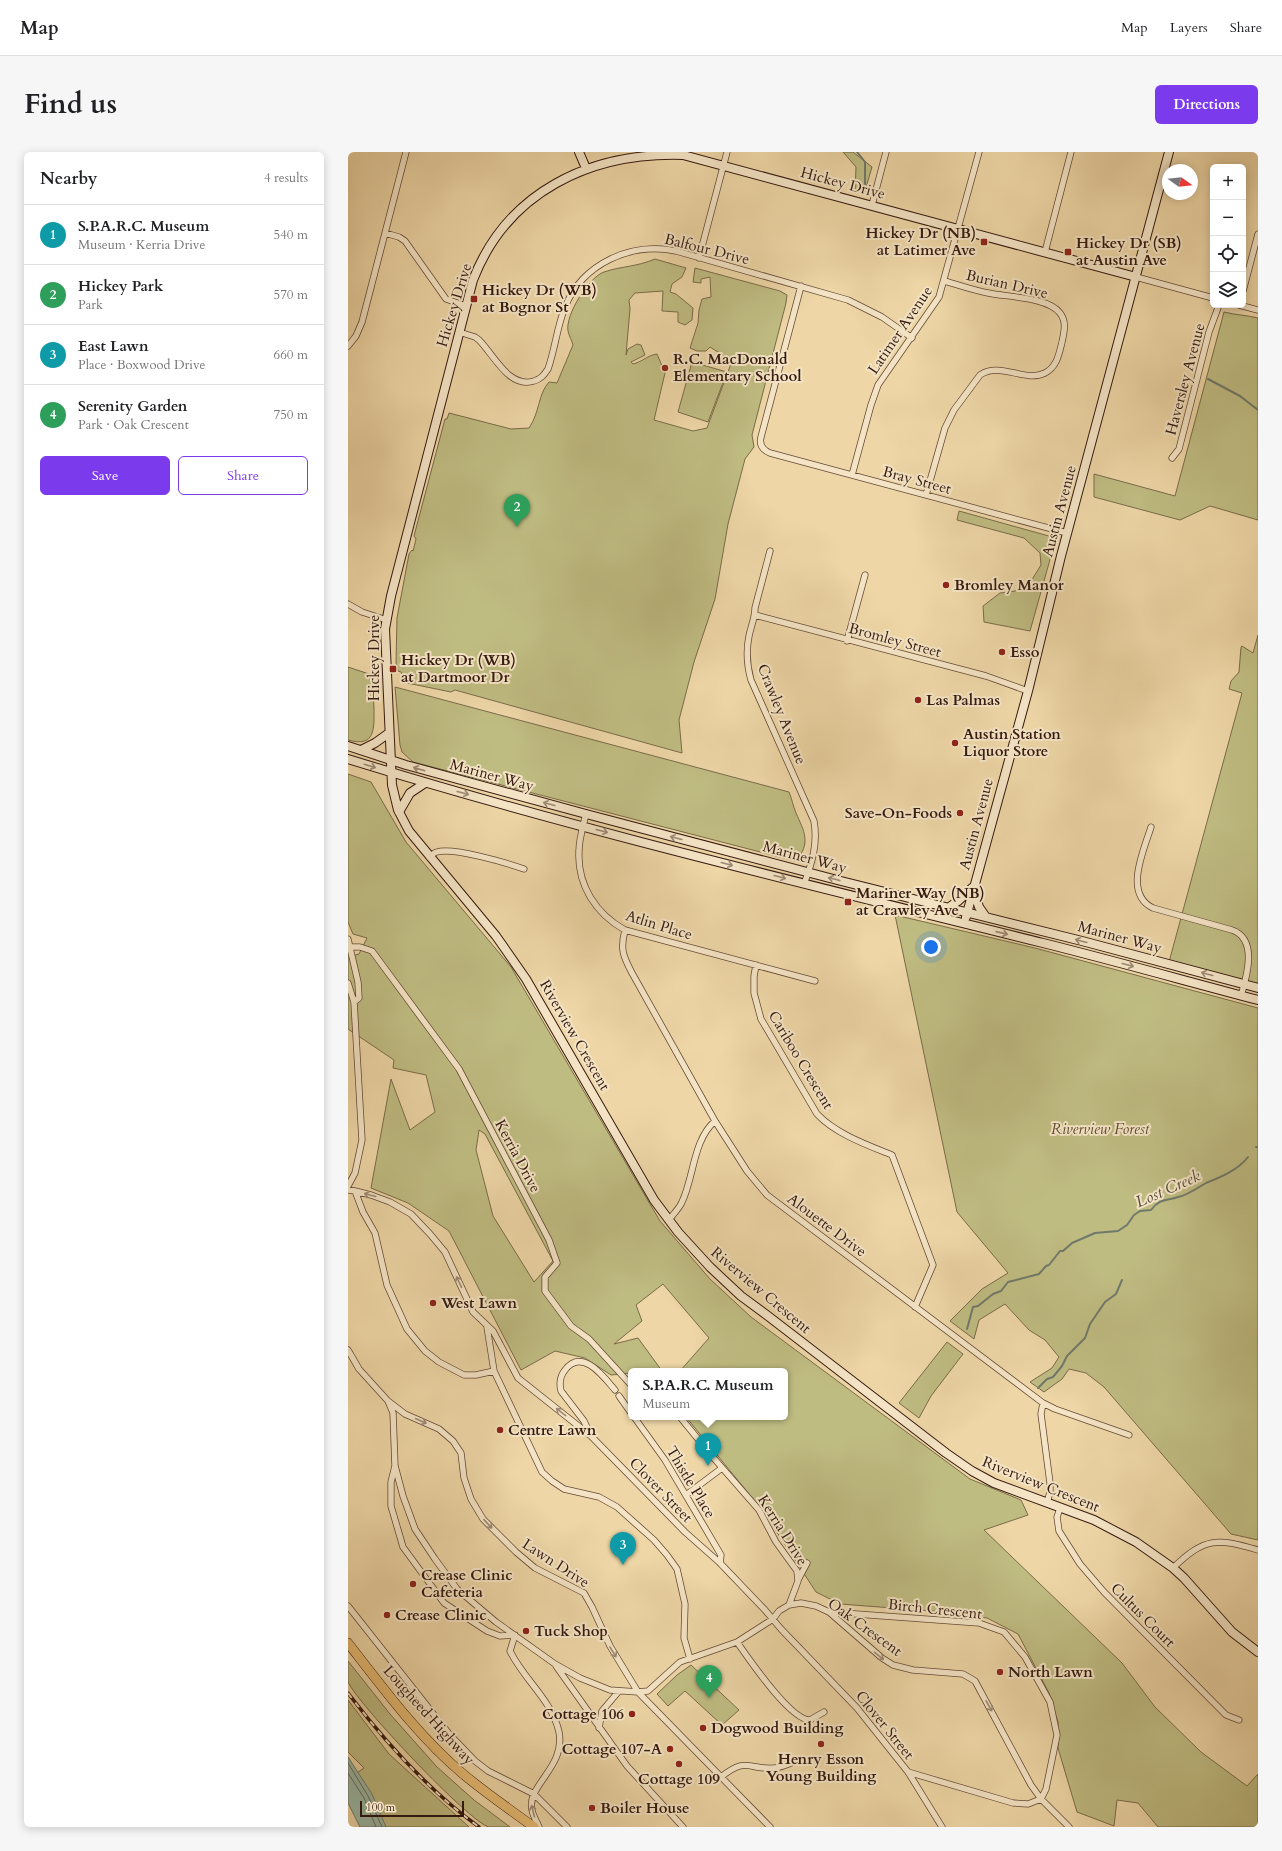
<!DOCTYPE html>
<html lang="en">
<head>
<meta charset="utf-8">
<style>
  :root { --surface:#fff; --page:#f6f6f6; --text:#202124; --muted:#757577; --line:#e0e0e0; --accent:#7c3aed }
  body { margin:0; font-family:Cardo,serif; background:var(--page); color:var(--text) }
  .controls { position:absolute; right:12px; top:12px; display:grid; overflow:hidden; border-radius:6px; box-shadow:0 2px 10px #0003 }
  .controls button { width:36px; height:36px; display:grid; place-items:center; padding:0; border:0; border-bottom:1px solid var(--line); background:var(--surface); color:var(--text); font:20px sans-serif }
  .compass { position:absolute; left:814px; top:12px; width:36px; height:36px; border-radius:50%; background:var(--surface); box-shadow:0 2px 10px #0003; rotate:105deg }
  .scale { position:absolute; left:12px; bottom:10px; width:104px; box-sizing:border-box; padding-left:4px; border:2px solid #351a10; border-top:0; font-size:11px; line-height:14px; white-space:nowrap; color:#351a10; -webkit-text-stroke:3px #f4e4c5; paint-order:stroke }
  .you { position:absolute; left:583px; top:795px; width:14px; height:14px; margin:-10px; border:3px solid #fff; border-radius:50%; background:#1a73e8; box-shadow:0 0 0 6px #1a73e833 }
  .badge { display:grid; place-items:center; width:26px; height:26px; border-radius:50%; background:var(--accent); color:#fff; font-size:13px; font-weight:700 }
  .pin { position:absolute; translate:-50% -33px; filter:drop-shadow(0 1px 2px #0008) }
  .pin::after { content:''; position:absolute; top:21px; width:14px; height:12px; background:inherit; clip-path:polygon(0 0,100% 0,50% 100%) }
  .popup { position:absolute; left:280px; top:1216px; width:160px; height:52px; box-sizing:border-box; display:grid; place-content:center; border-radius:6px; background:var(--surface); filter:drop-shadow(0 1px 3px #0005); font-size:13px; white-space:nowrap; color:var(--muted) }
  .popup b { font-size:15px; color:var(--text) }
  .popup::after { content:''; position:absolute; left:50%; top:100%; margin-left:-8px; border:8px solid transparent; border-top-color:var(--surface) }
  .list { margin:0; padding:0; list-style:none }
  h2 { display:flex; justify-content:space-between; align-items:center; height:52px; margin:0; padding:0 16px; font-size:17px }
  h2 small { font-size:13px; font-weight:400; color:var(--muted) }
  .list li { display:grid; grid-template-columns:26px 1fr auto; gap:12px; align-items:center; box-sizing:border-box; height:60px; padding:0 16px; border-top:1px solid var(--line) }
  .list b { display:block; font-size:15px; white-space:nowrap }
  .list p { margin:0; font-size:13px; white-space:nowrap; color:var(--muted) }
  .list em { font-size:13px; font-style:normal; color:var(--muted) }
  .actions { display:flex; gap:8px; padding:12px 16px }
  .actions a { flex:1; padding:9px 0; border:1px solid var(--accent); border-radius:6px; text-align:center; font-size:14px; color:var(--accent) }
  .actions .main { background:var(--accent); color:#fff }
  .icon { flex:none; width:22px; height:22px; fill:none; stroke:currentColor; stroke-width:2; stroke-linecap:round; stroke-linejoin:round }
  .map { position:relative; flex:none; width:910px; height:1675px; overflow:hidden; border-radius:6px }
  header { display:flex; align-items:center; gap:24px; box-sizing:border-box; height:56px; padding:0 20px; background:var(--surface); border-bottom:1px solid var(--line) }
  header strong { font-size:19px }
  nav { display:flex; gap:22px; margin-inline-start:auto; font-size:14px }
  .intro { display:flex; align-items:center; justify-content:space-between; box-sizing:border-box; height:96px; padding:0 24px }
  h1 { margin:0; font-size:28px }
  .button { padding:10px 18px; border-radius:6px; background:var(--accent); color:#fff; font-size:14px; font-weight:700 }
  main { display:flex; gap:24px; padding:0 24px }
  aside { flex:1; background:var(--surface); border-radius:6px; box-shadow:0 2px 10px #0003 }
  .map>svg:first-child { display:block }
</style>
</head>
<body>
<header>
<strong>Map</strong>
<nav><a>Map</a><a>Layers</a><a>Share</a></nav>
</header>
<div class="intro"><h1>Find us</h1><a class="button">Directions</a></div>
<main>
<aside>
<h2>Nearby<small>4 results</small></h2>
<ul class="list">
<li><span class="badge" style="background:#0f9aa8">1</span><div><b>S.P.A.R.C. Museum</b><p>Museum · Kerria Drive</p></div><em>540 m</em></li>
<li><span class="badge" style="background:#2e9e5b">2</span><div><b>Hickey Park</b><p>Park</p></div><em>570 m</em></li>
<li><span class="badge" style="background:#0f9aa8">3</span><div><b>East Lawn</b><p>Place · Boxwood Drive</p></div><em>660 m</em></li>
<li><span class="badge" style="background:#2e9e5b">4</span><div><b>Serenity Garden</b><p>Park · Oak Crescent</p></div><em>750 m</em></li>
</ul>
<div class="actions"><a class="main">Save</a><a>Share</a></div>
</aside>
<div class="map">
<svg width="910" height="1675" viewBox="0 0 910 1675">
  <rect width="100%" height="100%" fill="#eed6a6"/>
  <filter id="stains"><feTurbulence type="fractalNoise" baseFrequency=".005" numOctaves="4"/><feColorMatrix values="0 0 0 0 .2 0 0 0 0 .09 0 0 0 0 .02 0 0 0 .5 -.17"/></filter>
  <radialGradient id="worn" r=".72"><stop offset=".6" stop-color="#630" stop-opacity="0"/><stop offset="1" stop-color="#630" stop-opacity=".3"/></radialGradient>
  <path fill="#bfbc82" stroke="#7a6b49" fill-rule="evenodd" d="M495 0H505L524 15 517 39 507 40 508 15Z
    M307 107 338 116 334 125 324 132 322 140 328 142 345 156 344 168 337 173 330 170V160L314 159 315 139 287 141 281 148 282 157 278 203 280 197 289 192 293 193 297 203 283 210 285 212C294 210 300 203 309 202L317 221 306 268 345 279 359 276 384 209 362 195 358 199H349L342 196 350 171 351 158 354 147 363 145 362 125 353 127V131L345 130 347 116 432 139 439 143 438 151 404 283 406 295 397 307 380 372 367 447 346 510 331 568 334 601 107 538 103 540 59 531 53 520 50 519 48 511 49 466 61 402 64 398 65 399 68 387 66 384 97 267H99L101 261 163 277 181 276C192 260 190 242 201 230L209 231 225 193C224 189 221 184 220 179 217 163 241 125 256 120 274 114 288 115 307 107Z
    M876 160C888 163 898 163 910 166V368L862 354 832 368 746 345V322L827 344Z
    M344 210 379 220 360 270 330 260Z
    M611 359 708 386 682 479 636 470 635 454 652 441 667 439 685 426 693 413 692 401 676 386 609 368Z
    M910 483V835L821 810 894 541 881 537 883 529 891 520 893 495 894 494 905 501Z
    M0 515 24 523C25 534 25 545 26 556 26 576 28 596 0 588Z
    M47 535 441 640C444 647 445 654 448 661 456 679 464 692 447 709L65 610 54 600 52 593Z
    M0 622 23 630 58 690 163 815 312 1069 362 1127 403 1165 622 1327 673 1348 680 1363 636 1378 774 1511 807 1555 853 1600 899 1634 910 1622V1675H810L790 1651 769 1648 766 1674 729 1660 710 1596V1570L701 1541 670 1482 639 1466 598 1460 492 1452 468 1440 415 1359 338 1265H437V1219H332L361 1186 315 1132 288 1153 294 1169 266 1192 290 1186 314 1219H283V1221L263 1223 237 1206 207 1199 173 1218 101 1079 60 1051 23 1036 43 927 62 978 87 960 78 923 45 916 46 908 0 877V805L11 802 19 786 5 782 0 770ZM131 978 137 982 205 1109 186 1130 145 1064 128 998Z
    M547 763 687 796 910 856V1388L883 1382 756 1235 738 1221 721 1217 714 1227 696 1240 682 1230 704 1216 711 1205 697 1188 681 1178 657 1152 631 1168 626 1187 602 1169 634 1137 660 1121 609 1060Z
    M599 1190 615 1202 583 1244 571 1266 551 1251Z
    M0 1509 42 1562 89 1615 126 1648 162 1675C156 1675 147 1675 141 1675 122 1671 9 1551 0 1530 0 1525 0 1515 0 1509Z
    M343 1513 391 1558 374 1573 337 1539 320 1554 309 1542 329 1523Z
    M0 1548 41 1602 121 1675H38L0 1627 16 1616 0 1600Z"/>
  <path fill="#99b9a7" stroke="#71796b" d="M0 1605 24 1642 38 1675H12L0 1651Z"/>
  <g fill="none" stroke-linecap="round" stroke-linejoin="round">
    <path stroke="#676a5c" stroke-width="1" d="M0 1611 20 1644 34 1675
      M0 1621 16 1646 28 1675"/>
    <path stroke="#71796b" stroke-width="2" d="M509 0 517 10V39
      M860 227 892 244 910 258
      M908 995H910
      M619 1177 625 1155 630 1154 645 1142 653 1139 660 1130 691 1122 698 1114 701 1113 712 1099H715L724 1091 747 1081 770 1079 779 1073 786 1063 792 1059 803 1058C812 1046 819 1049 830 1045 840 1043 849 1036 858 1031 873 1025 890 1018 900 1005
      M690 1236 699 1227 705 1225 714 1214 719 1204 737 1186 742 1172 757 1150 768 1142 774 1128"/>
    <g stroke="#634936" stroke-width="7">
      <path id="street" d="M524 53 538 0
        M37 81 51 85 57 89 98 147 118 154
        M697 100 723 0
        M351 106 379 0
        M788 125 865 146
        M453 134 413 285C411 293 415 298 422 301L719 381
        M895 139 910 82
        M891 153 910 158
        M111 180 127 185 131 188C146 203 161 237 186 229 193 227 196 223 200 217 207 197 209 175 217 155 235 111 283 90 328 99L500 148 534 165 564 186
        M0 194 8 184 14 170 58 0
        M824 306 831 297 861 180 871 153
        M504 323 523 253 530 233 591 145 631 0
        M578 343 597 276 606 258 632 223C652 209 677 231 697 221 709 215 711 202 714 190 716 180 719 170 712 161 700 145 659 145 640 141 625 138 611 133 596 129
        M422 399 407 456C407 466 403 474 401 484 398 499 399 514 403 528L466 669C470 692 464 711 456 732
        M0 452 14 460 39 468
        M407 463 638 524 680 539
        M499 489 517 423
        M238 662C235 674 231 687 231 699 229 733 248 762 277 778L467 829
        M803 675C796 698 775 742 805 756L884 778C910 787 899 824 893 844
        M81 705C84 703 87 700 89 700 105 695 159 711 176 717
        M277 778C272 797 275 804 284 821L367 969 399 1019 419 1043 695 1251 707 1257 781 1283
        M0 787 10 830 11 846 6 850
        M3 795H12L24 799 111 917 201 1088 209 1111 197 1125V1139L223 1174 241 1187 283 1233
        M408 813 406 824V841L413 867 469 962C488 982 519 993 544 1003L585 1113 567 1155
        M0 831 6 850 14 988 7 1021 0 1034
        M0 1038 7 1039 15 1060 27 1081 39 1133 59 1177 77 1199 91 1210 116 1223H128L146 1219
        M7 1039 23 1043 42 1050 63 1062 82 1082 97 1100 125 1160 145 1179 170 1226 243 1284 337 1380 372 1411 417 1458 433 1477 509 1556 560 1620 594 1675
        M321 1068C325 1062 331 1057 334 1050 346 1025 345 988 367 969
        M139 1175 146 1219 194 1320 204 1329 216 1337 251 1345 269 1355 306 1388 319 1403 329 1417 337 1452 336 1486 342 1507
        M0 1198 11 1217 40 1249 45 1261 47 1314 55 1344 67 1377 87 1407 109 1437 148 1470 207 1512 232 1526 262 1538 290 1540 422 1675
        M271 1244 283 1261
        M40 1249 57 1262 91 1277 105 1289 113 1301 116 1326 123 1347 135 1367 168 1400 187 1416 236 1441 244 1455 262 1494 290 1540 300 1539 332 1510 389 1490 425 1467 431 1459 441 1453 453 1451 468 1454 481 1460 534 1506 545 1513 565 1518 615 1522 627 1529 683 1633 693 1647 721 1675
        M695 1251 693 1262 702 1331V1340L699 1351
        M286 1265 317 1308 373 1403 372 1411
        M332 1265 359 1298
        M242 1282 236 1269 213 1239C211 1231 212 1224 217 1218 234 1195 256 1225 267 1238
        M363 1303 411 1358 428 1390 449 1419 450 1429 441 1453
        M47 1314 43 1330V1354L55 1395 96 1451 139 1479 152 1484 167 1483 162 1499C176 1528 204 1548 211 1580 218 1615 178 1634 184 1658 185 1664 189 1670 191 1675
        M338 1343 374 1316
        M712 1356 709 1365 711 1379 732 1412 756 1440 878 1563 891 1568
        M825 1416C857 1385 869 1386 910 1398
        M450 1428 459 1411
        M0 1454 102 1583 127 1609 140 1619 186 1642 219 1675
        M481 1460 631 1471 656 1480 677 1505 702 1550 709 1583 698 1637 693 1647 680 1652 665 1651 560 1620
        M389 1490C401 1507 442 1568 462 1568L476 1560
        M208 1514 279 1614 335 1675
        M251 1576 254 1559 271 1539
        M373 1625C399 1604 400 1618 426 1616 433 1616 440 1612 446 1610"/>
    </g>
    <g stroke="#351a10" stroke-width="10">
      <path id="secondary" d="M231 0 237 14
        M788 125 335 3C242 0 159 40 125 128L43 444 37 477 44 633 50 658 61 679 148 784 178 827 306 1048 330 1080 362 1115 393 1144 420 1164 598 1301 624 1319 646 1331 746 1368 788 1390 825 1416 836 1426 884 1480 910 1500
        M0 594 58 613 238 662 493 729 734 789 910 836
        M13 598 27 591 41 581
        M0 607C229 678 463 733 695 791 767 809 838 829 910 848
        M51 660 62 641 77 631
        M625 736 631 755 638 765
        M600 756 610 749 624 736
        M618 765 680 539 713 404 821 0"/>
    </g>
    <g stroke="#351a10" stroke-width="10">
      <path id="primary" d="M0 1491C35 1536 71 1585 115 1622 138 1641 162 1658 186 1675"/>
    </g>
    <use href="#street" stroke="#f4e4c5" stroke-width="5.5"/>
    <use href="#secondary" stroke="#f4e4c5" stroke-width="8"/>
    <use href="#primary" stroke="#e7bb73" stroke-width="9"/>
    <g stroke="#351a10" stroke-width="3.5">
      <path id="rail" d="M0 1541C38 1591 80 1638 131 1675"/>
    </g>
    <use href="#rail" stroke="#f4e4c5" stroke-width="2" stroke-dasharray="6" stroke-linecap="butt"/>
  </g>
  <defs><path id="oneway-shaft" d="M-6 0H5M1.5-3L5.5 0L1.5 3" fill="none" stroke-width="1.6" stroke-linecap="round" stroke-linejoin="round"/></defs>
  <g stroke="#9e8974">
    <use href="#oneway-shaft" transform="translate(22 614) rotate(17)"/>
    <use href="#oneway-shaft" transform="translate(71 617) rotate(-164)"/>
    <use href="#oneway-shaft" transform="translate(115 641) rotate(15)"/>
    <use href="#oneway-shaft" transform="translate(201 652) rotate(-165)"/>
    <use href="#oneway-shaft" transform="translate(254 679) rotate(15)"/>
    <use href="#oneway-shaft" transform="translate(328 686) rotate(-165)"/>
    <use href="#oneway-shaft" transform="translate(379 712) rotate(15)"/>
    <use href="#oneway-shaft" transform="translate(432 725) rotate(15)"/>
    <use href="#oneway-shaft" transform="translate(486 727) rotate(-166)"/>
    <use href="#oneway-shaft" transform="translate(654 781) rotate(13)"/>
    <use href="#oneway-shaft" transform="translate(733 789) rotate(-165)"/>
    <use href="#oneway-shaft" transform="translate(780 813) rotate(15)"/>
    <use href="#oneway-shaft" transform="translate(859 822) rotate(-165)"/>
    <use href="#oneway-shaft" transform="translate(22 1043) rotate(-165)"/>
    <use href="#oneway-shaft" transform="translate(111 1130) rotate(-116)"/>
    <use href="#oneway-shaft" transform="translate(213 1260) rotate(-142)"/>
    <use href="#oneway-shaft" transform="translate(73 1269) rotate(24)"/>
    <use href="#oneway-shaft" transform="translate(140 1372) rotate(47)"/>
    <use href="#oneway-shaft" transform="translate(265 1500) rotate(58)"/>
    <use href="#oneway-shaft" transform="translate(531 1504) rotate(39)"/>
    <use href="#oneway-shaft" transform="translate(641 1554) rotate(61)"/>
    <use href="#oneway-shaft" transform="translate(185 1659) rotate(-104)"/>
  </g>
  <g fill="#8f2418" stroke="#f4e4c5" stroke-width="1.5">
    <rect x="632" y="86" width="8" height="8" rx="2"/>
    <rect x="716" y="96" width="8" height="8" rx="2"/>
    <rect x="122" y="143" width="8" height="8" rx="2"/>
    <circle cx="317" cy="216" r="4"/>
    <circle cx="598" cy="433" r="4"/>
    <circle cx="654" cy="500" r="4"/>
    <rect x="41" y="513" width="8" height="8" rx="2"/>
    <circle cx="570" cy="548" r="4"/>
    <circle cx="607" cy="591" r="4"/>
    <circle cx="612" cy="661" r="4"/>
    <rect x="496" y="746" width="8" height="8" rx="2"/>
    <circle cx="85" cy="1151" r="4"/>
    <circle cx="152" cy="1278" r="4"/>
    <circle cx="65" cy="1432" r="4"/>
    <circle cx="39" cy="1463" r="4"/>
    <circle cx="178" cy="1479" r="4"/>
    <circle cx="652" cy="1520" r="4"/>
    <circle cx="284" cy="1562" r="4"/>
    <circle cx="355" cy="1576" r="4"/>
    <circle cx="473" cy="1592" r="4"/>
    <circle cx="322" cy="1597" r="4"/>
    <circle cx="331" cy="1612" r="4"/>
    <circle cx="244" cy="1656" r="4"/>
  </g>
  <g text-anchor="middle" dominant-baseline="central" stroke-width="4" stroke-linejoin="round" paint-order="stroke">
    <g font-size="15" fill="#351a10" stroke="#f4e4c5">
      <text transform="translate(495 31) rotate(15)">Hickey Drive</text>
      <text transform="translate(359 97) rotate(14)">Balfour Drive</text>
      <text transform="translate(659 132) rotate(13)">Burian Drive</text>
      <text transform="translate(106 153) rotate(-73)">Hickey Drive</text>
      <text transform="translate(552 178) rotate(-56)">Latimer Avenue</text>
      <text transform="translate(837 227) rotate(-75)">Haversley Avenue</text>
      <text transform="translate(569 328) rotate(15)">Bray Street</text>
      <text transform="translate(711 359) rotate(-75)">Austin Avenue</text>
      <text transform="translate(547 488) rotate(15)">Bromley Street</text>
      <text transform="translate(26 506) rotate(-90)">Hickey Drive</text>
      <text transform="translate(434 562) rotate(68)">Crawley Avenue</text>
      <text transform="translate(144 623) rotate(15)">Mariner Way</text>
      <text transform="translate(628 672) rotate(-75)">Austin Avenue</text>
      <text transform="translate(457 705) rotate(15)">Mariner Way</text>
      <text transform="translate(311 773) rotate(17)">Atlin Place</text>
      <text transform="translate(772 785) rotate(15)">Mariner Way</text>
      <text transform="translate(227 883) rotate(60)">Riverview Crescent</text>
      <text transform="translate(453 908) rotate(59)">Cariboo Crescent</text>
      <text transform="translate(170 1004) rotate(62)">Kerria Drive</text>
      <text transform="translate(479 1073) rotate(37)">Alouette Drive</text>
      <text transform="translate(413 1138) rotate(40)">Riverview Crescent</text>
      <text transform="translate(343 1330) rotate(59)">Thistle Place</text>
      <text transform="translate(693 1332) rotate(22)">Riverview Crescent</text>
      <text transform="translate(313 1338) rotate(46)">Clover Street</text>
      <text transform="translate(435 1378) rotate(58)">Kerria Drive</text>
      <text transform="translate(208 1411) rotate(33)">Lawn Drive</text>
      <text transform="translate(587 1457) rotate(6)">Birch Crescent</text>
      <text transform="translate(795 1463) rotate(45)">Cultus Court</text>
      <text transform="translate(517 1475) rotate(36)">Oak Crescent</text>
      <text transform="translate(81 1563) rotate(48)">Lougheed Highway</text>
      <text transform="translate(537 1573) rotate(51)">Clover Street</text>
    </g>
    <g font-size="15" font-weight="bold" fill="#351a10" stroke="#f4e4c5" text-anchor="start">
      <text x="628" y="81" text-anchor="end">Hickey Dr (NB)<tspan x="628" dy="17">at Latimer Ave</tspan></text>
      <text x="728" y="91">Hickey Dr (SB)<tspan x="728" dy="17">at Austin Ave</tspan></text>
      <text x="134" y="138">Hickey Dr (WB)<tspan x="134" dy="17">at Bognor St</tspan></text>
      <text x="325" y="207">R.C. MacDonald<tspan x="325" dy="17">Elementary School</tspan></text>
      <text x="606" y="433">Bromley Manor</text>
      <text x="662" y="500">Esso</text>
      <text x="53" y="508">Hickey Dr (WB)<tspan x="53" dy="17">at Dartmoor Dr</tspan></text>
      <text x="578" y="548">Las Palmas</text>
      <text x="615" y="582">Austin Station<tspan x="615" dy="17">Liquor Store</tspan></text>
      <text x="604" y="661" text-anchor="end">Save-On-Foods</text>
      <text x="508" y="741">Mariner Way (NB)<tspan x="508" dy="17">at Crawley Ave</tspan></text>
      <text x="93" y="1151">West Lawn</text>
      <text x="160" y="1278">Centre Lawn</text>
      <text x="73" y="1423">Crease Clinic<tspan x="73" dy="17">Cafeteria</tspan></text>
      <text x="47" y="1463">Crease Clinic</text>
      <text x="186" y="1479">Tuck Shop</text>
      <text x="660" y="1520">North Lawn</text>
      <text x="276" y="1562" text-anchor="end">Cottage 106</text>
      <text x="363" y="1576">Dogwood Building</text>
      <text x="314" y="1597" text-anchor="end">Cottage 107-A</text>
      <text x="473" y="1607" text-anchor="middle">Henry Esson<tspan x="473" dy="17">Young Building</tspan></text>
      <text x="331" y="1627" text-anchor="middle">Cottage 109</text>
      <text x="252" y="1656">Boiler House</text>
    </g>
    <g font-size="15" font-style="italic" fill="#5e4b32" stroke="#f4e4c5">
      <text x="752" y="977">Riverview Forest</text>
    </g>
    <g font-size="16" font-style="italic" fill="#534a3d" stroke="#f4e4c5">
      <text transform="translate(820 1037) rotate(-24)">Lost Creek</text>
    </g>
  </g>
  <rect width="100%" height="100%" filter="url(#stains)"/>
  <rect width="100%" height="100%" fill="url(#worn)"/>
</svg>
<div class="controls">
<button>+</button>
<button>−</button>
<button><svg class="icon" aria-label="locate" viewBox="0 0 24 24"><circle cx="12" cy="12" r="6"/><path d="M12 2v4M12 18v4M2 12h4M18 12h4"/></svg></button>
<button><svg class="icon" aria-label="layers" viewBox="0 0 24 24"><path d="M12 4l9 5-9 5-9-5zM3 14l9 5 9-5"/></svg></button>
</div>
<svg class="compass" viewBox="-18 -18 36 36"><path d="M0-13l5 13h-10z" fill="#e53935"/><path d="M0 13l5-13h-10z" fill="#757577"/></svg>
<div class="scale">100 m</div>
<div class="you"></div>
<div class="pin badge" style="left:360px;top:1314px;background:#0f9aa8">1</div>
<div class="popup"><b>S.P.A.R.C. Museum</b>Museum</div>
<div class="pin badge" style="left:169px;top:375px;background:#2e9e5b">2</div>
<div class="pin badge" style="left:275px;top:1413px;background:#0f9aa8">3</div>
<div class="pin badge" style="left:361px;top:1546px;background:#2e9e5b">4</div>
</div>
</main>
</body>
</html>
